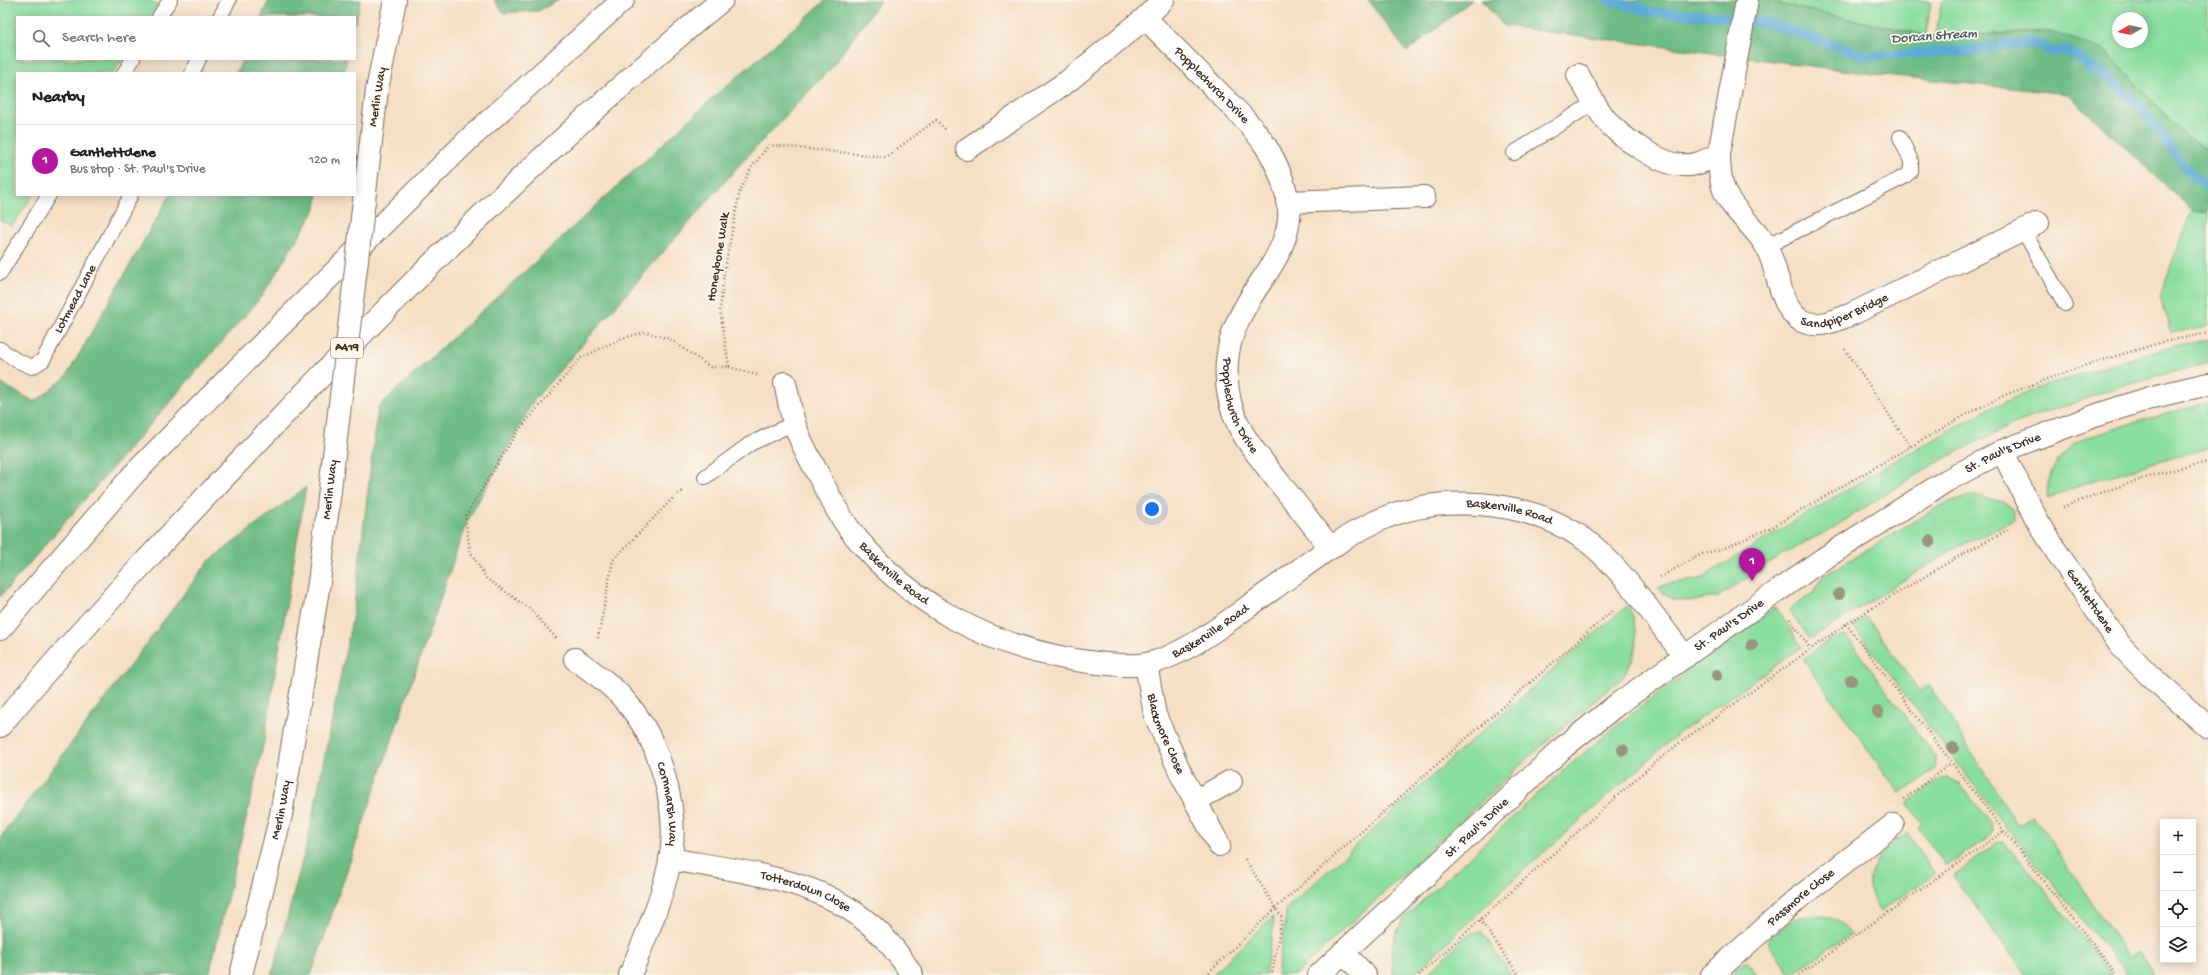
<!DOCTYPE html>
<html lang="en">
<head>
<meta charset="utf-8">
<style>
  :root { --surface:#fff; --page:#f6f6f6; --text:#222; --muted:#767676; --line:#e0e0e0; --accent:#b5179e }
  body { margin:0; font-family:"Gochi Hand",sans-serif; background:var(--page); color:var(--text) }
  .controls { position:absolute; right:12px; bottom:12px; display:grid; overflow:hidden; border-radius:0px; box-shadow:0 2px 10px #0003 }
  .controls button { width:36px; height:36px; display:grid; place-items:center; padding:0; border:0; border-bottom:1px solid var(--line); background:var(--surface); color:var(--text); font:20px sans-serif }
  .compass { position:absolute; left:2112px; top:12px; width:36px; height:36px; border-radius:50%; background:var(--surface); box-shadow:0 2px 10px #0003; rotate:261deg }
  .you { position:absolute; left:1152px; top:509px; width:14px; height:14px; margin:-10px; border:3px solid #fff; border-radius:50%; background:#1a73e8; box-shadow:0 0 0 6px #1a73e833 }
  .badge { display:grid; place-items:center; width:26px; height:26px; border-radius:50%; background:var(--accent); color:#fff; font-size:13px; font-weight:700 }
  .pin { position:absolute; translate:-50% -33px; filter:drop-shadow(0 1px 2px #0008) }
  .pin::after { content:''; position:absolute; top:21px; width:14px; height:12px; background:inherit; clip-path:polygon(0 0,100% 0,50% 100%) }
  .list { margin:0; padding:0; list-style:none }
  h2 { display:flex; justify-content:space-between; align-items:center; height:52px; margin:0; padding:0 16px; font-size:17px }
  h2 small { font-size:13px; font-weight:400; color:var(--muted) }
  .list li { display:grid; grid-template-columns:26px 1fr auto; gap:12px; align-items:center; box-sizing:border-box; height:72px; padding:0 16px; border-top:1px solid var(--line) }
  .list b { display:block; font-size:15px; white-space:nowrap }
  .list p { margin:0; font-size:13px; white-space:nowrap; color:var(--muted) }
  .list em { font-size:13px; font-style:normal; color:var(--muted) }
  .icon { flex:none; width:22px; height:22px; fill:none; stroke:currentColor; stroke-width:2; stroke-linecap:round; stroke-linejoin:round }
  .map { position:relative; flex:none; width:2208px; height:975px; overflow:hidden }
  .search { position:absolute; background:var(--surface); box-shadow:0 2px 10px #0003; left:16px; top:16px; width:340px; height:44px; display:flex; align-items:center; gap:10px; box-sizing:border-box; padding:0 14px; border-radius:0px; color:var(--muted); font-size:15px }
  .panel { position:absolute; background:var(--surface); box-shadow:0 2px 10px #0003; left:16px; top:72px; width:340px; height:124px; border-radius:0px }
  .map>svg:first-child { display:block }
</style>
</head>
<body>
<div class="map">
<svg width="2208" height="975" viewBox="0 0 2208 975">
  <rect width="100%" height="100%" fill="#fbf7ec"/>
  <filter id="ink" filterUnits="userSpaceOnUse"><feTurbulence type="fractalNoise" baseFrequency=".025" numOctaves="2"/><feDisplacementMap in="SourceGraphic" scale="8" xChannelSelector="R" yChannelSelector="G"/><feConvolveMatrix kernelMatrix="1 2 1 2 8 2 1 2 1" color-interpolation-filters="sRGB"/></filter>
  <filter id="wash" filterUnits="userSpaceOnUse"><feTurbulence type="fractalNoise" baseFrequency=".012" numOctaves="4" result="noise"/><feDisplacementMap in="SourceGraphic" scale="16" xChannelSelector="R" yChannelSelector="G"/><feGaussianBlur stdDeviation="0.9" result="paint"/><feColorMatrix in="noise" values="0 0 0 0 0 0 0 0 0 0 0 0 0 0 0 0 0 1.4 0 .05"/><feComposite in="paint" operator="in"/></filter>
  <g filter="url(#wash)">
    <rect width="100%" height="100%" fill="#f5dfc5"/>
    <path fill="#88dd9f" stroke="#62845e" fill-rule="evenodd" d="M0 0H147L157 5 150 17H17V59H122L113 73H17V195H33L12 226 0 220Z
      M1761 0H1925L1931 2 1926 35Z
      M1942 0H2208V150L2187 138 2103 49 2047 31 1935 37ZM2118 18H2142V42H2118Z
      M2192 210 2208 212V326L2171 333 2160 295Z
      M2208 339V363L2130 383 2013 424 1949 456 1895 488 1833 528 1783 554 1718 597 1690 601 1675 600 1667 596 1658 588 1670 583 1698 580 1887 465 1991 408 2029 391 2091 371 2160 349Z
      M2208 404V448L2088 482 2048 499C2044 478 2058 455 2076 443 2084 437 2096 435 2105 432 2139 420 2173 411 2208 404Z
      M1976 496 2004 502 2014 511V520L1952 550 1810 639 1789 610 1814 592 1823 576 1948 501Z
      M1628 605 1634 619 1636 645 1633 659 1622 678 1547 741 1295 975H1277L1287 908 1466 745Z
      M1776 607 1802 647 1679 733 1505 887 1413 975H1394C1388 953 1393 937 1404 918L1557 776 1617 725 1718 647Z
      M1867 617 1920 692 1929 685 2018 825 2033 815 2129 958 2139 952 2154 975H2128L1998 817 1853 626Z
      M1844 636 1847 637 1935 757 1936 767 1933 772 1899 793 1803 659 1832 638Z
      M1948 777 1960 784 1991 823 1992 831 1990 836 1946 866 1918 827 1922 824 1908 803 1942 778Z
      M1907 833 1935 874 1880 912C1856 875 1878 854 1907 833Z
      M2003 842 2030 871 2112 975H2026L1953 876 1996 843Z
      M1815 915C1830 916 1842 921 1851 934L1790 975 1767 940 1795 918Z
      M1273 916V928L1265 975H1212Z
      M1482 932 1511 975H1426L1465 937 1472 933Z
      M1744 962H1748L1757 975H1730Z"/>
    <path fill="#6ebc86" stroke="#547352" d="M269 0H361L355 24V17H261Z
      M494 0H559L538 11 504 13Z
      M826 0H881L831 68 742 162 534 400 466 524 311 975H272L308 839 353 614 378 407 715 96Z
      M1368 0H1472L1407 52Z
      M1482 0H1761L1935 37 2052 32 2103 49 2187 138 2208 150V212L2192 210 2068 94 1865 73 1504 26Z
      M243 59H347L344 73H236Z
      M170 195H318L316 209 261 297 0 597V383L35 402 66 377Z
      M306 487 263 747 209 975H0V838L208 562Z"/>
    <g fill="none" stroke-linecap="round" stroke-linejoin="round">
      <path stroke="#5baad5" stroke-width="10" d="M1608 0 1653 12 1720 16 1772 24 1848 50 1870 56 1972 50 2007 44 2039 43 2051 52 2064 51 2077 56 2091 69 2110 78 2140 107 2191 174 2208 188"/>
    </g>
  </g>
  <g filter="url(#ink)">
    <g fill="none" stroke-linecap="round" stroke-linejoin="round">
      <g stroke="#7c6958" stroke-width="16">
        <g id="service">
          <path d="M159 17 170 0"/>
          <path d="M220 17 229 0"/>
          <path d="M124 73 133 59"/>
          <path d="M192 73 199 59"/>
          <path d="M1514 153 1595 102"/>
          <path d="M2023 230 2065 304"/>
          <path d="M1767 246 1904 177 1911 171V161L1900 137"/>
          <path d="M0 273 49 195"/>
          <path id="s1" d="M0 349 16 360 32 367 43 360 131 195"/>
          <path d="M705 477 750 444 794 423"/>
        </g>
      </g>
      <g stroke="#7c6958" stroke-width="24">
        <g id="minor">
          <path d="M1145 18 1163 0"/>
          <path id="s2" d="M1578 75C1587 90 1595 106 1606 120 1620 137 1658 163 1681 165 1694 167 1707 160 1719 154 1719 167 1720 179 1724 190 1731 210 1755 226 1766 246 1778 266 1779 309 1802 321 1819 329 1836 320 1852 314L2038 223"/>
          <path id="s3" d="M967 149 1068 81 1145 18C1172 45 1199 72 1225 99 1239 113 1254 128 1265 145 1277 162 1291 197 1289 219 1287 240 1274 263 1262 280 1236 318 1220 350 1229 397 1235 431 1258 455 1278 481 1296 503 1313 526 1331 548"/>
          <path d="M1719 154 1747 0"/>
          <path d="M1287 202 1424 197"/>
          <path id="s4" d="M785 383C788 396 790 409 794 422 799 440 809 457 818 474 830 498 842 522 860 542 910 601 980 640 1055 656 1077 661 1125 668 1146 664 1187 656 1235 615 1270 591 1304 567 1337 540 1375 522 1437 492 1527 499 1584 539 1619 564 1658 622 1685 657"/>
          <path id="s5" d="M2002 451 2036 518 2056 551 2120 645 2149 675 2208 727"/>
          <path id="s6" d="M575 659C593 672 612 685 626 702 660 740 680 811 670 861 662 900 645 938 630 975"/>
          <path id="s7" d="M1146 664 1155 715 1182 776 1219 845"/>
          <path d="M1195 801 1231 781"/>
          <path id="s8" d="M670 859C767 876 857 881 912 975"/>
          <path d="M1343 952 1365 975"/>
          <path id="s9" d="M1319 975 1565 746 1619 703 1823 559 1946 481 2002 451 2100 414 2153 397 2208 384"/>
          <path id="s10" d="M1712 975 1801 896 1893 825"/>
        </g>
      </g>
      <g stroke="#7c6958" stroke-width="24">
        <g id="tertiary">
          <path d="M377 90 395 0"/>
          <path id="s11" d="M241 975 281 815 319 583"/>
        </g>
      </g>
      <g stroke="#7c6958" stroke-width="24">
        <path id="trunk" d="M0 629 134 474 276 330 468 140 623 0
          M0 726C87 622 180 523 274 425 416 276 563 131 722 0"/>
      </g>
      <path stroke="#7c6958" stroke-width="2.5" stroke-dasharray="1 3" stroke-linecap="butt" d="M1845 349 1910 446
        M729 367 757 375
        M2063 507C2110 489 2158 472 2208 462
        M1660 577 1702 554 1725 548 1772 527 1967 414 2005 395 2083 366 2163 342 2208 333
        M1790 619 1810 648
        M1846 624 2004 831 2117 975
        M556 638 530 609 486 578 470 551 465 517 517 432 581 358 622 338 646 332 670 339 710 367H729L720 310 724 273 740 190 752 167 769 145 886 157 936 120 946 130
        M598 638 613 560 675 496 684 490
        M1904 799 1951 763
        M1245 859 1282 918 1272 975
        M1480 920 1519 975
        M1206 975 1276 908 1453 750 1612 611
        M1419 975 1638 777 1678 744 1846 624 1959 556 2009 529
        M1799 975 2004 831"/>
      <use href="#service" stroke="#fff" stroke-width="14"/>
      <use href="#minor" stroke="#fff" stroke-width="22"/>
      <use href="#tertiary" stroke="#fff" stroke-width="22"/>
      <use href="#trunk" stroke="#fff" stroke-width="22"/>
      <g stroke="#7c6958" stroke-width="24" stroke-linecap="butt">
        <g id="tertiary-bridge">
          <path id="s12" d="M319 583 377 90"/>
        </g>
      </g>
      <use href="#tertiary-bridge" stroke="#fff" stroke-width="22"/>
    </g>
    <g fill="#99947b">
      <circle cx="1930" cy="541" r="6"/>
      <circle cx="1839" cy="594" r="6"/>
      <circle cx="1752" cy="645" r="6"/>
      <circle cx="1717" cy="675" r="6"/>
      <circle cx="1851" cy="680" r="6"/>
      <circle cx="1878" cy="712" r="6"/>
      <circle cx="1953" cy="748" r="6"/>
      <circle cx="1623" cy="750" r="6"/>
    </g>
  </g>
  <g text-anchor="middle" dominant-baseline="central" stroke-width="3.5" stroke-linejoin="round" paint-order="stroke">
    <rect fill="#fbf7ec" stroke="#75685c" stroke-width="1" x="331" y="338" width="32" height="20" rx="3"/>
    <g font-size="12" font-weight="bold" fill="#3b2a1e">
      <text x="347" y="348">A419</text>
    </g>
    <g font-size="13" fill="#3b2a1e" stroke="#fbf7ec">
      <text stroke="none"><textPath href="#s3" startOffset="316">Popplechurch Drive</textPath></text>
      <text transform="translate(378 97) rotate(-81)">Merlin Way</text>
      <text transform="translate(719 257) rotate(-81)">Honeybone Walk</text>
      <text stroke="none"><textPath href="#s1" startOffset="119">Lotmead Lane</textPath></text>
      <text stroke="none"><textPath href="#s2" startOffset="419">Sandpiper Bridge</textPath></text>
      <text stroke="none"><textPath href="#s3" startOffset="679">Popplechurch Drive</textPath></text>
      <text stroke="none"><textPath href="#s9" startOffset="864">St. Paul's Drive</textPath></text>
      <text stroke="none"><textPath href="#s12" startOffset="94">Merlin Way</textPath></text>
      <text stroke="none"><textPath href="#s4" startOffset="908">Baskerville Road</textPath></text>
      <text stroke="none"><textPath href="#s4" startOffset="224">Baskerville Road</textPath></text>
      <text stroke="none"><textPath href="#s5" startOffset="174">Gantlettdene</textPath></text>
      <text stroke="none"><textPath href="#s9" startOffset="540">St. Paul's Drive</textPath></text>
      <text stroke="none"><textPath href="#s4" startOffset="572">Baskerville Road</textPath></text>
      <text stroke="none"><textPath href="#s7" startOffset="73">Blackmore Close</textPath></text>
      <text stroke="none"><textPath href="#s6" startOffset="179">Cornmarsh Way</textPath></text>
      <text stroke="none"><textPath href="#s11" startOffset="170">Merlin Way</textPath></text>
      <text stroke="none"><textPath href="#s9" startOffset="216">St. Paul's Drive</textPath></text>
      <text stroke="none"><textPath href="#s8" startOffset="140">Totterdown Close</textPath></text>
      <text stroke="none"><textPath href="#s10" startOffset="118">Passmore Close</textPath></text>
    </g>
    <g font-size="14" font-style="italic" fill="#46575e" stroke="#fbf7ec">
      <text transform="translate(1934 37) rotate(-4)">Dorcan Stream</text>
    </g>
  </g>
</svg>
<div class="controls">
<button>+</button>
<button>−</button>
<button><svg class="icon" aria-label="locate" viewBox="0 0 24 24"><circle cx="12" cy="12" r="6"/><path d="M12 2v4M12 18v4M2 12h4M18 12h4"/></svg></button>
<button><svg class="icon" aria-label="layers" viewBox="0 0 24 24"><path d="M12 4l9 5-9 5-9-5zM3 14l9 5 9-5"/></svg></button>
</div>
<svg class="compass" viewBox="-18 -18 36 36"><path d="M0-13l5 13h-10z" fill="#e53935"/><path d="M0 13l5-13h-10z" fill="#767676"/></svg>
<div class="you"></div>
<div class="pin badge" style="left:1752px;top:581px">1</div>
<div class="search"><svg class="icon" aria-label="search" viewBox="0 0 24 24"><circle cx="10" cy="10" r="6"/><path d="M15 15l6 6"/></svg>Search here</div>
<section class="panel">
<h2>Nearby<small></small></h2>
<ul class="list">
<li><span class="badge">1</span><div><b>Gantlettdene</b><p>Bus stop · St. Paul's Drive</p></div><em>120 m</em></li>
</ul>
</section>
</div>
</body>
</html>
